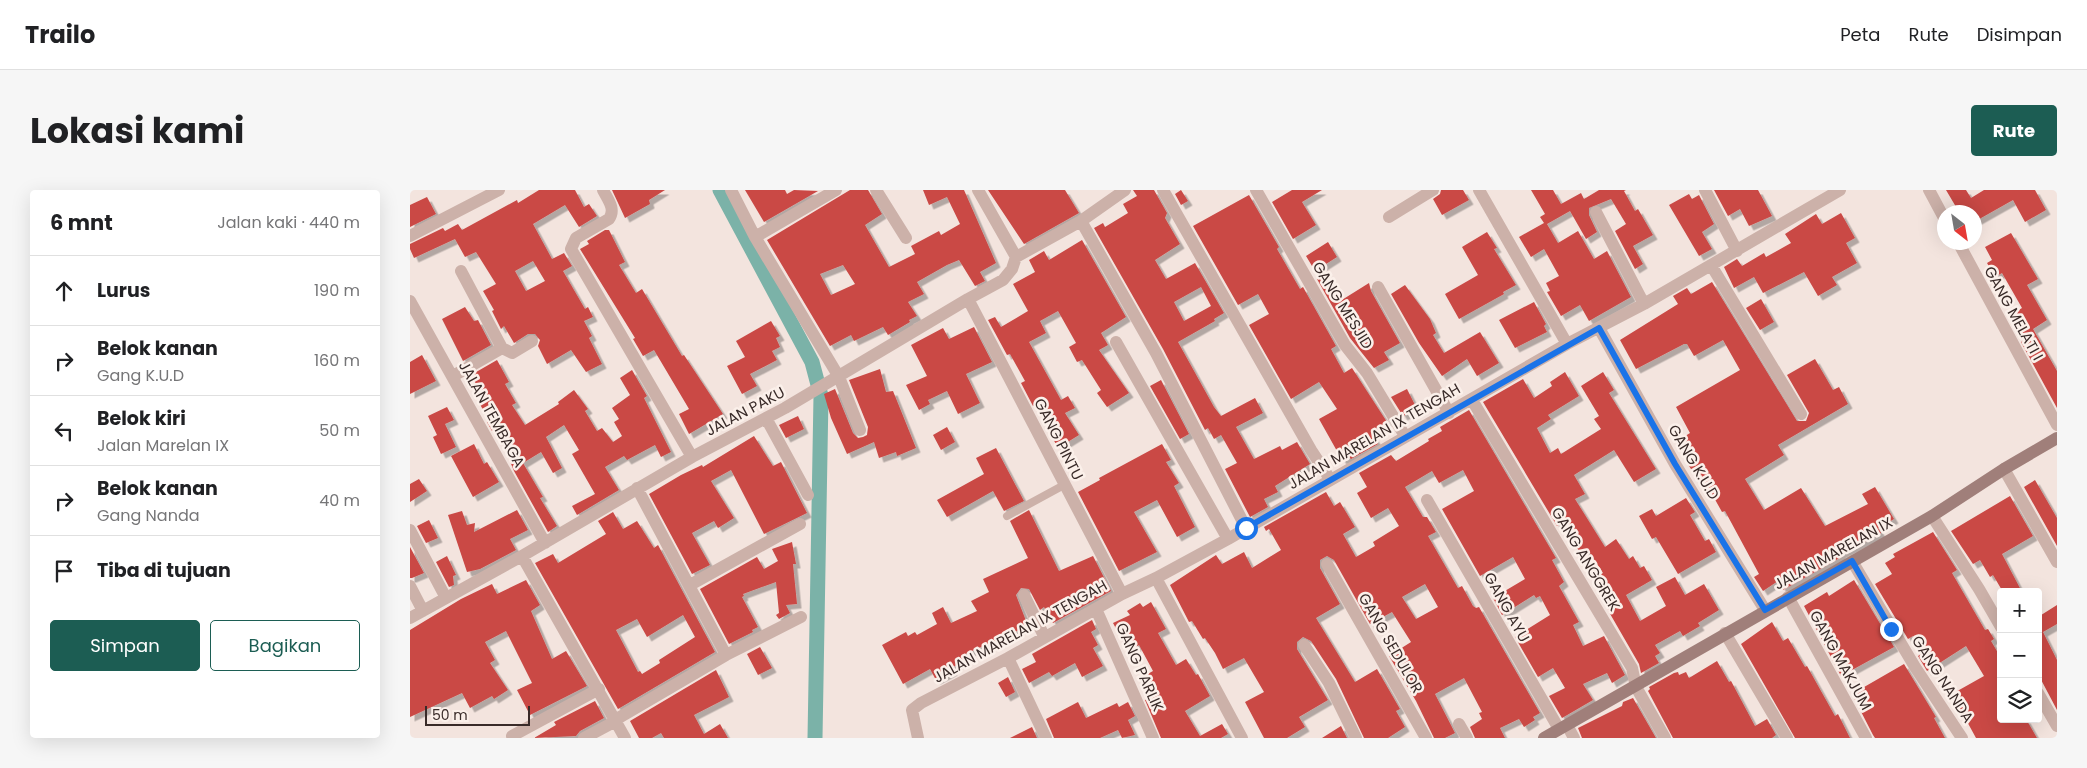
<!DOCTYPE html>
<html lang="id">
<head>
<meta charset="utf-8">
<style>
  :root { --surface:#fff; --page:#f6f6f6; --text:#202124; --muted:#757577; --line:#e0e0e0; --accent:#1c5d53 }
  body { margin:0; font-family:Poppins,sans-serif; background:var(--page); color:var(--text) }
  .controls { position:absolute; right:15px; bottom:15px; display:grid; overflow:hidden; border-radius:5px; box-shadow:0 5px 20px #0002 }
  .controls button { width:45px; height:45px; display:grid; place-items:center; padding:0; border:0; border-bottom:1px solid var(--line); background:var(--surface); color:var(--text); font:25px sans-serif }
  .compass { position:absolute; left:1527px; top:15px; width:45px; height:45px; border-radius:50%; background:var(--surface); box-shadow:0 5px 20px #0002; rotate:149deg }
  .scale { position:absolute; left:15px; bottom:12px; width:105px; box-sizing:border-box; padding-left:5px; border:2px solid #392b29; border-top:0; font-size:14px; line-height:18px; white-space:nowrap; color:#392b29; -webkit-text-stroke:4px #fbf0ea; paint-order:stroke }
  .stop { position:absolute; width:15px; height:15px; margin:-11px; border:4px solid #1a73e8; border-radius:50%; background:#fff }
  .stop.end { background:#1a73e8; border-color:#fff; box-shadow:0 1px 5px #0008 }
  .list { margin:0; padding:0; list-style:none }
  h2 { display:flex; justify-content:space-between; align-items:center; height:65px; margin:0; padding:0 20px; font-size:21px }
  h2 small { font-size:16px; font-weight:400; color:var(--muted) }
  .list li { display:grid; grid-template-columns:32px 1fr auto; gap:15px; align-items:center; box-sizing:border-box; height:70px; padding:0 20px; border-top:1px solid var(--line) }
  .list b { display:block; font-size:19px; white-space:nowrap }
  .list p { margin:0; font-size:16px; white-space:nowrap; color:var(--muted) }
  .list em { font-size:16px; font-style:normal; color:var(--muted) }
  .actions { display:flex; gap:10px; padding:15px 20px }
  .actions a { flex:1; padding:11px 0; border:1px solid var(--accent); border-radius:5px; text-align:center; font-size:18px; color:var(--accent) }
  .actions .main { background:var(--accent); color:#fff }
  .icon { flex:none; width:28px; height:28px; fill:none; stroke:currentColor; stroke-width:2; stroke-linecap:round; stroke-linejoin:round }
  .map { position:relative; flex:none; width:1647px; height:548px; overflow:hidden; border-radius:5px }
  header { display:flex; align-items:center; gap:30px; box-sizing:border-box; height:70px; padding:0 25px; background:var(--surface); border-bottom:1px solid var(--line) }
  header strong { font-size:24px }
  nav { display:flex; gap:28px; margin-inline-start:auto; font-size:18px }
  .intro { display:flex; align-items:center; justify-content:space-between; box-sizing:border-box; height:120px; padding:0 30px }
  h1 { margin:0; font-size:35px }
  .button { padding:12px 22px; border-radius:5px; background:var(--accent); color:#fff; font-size:18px; font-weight:700 }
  main { display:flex; gap:30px; padding:0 30px }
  aside { flex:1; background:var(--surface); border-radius:5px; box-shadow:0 5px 20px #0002 }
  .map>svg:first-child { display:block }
</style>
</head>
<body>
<header>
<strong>Trailo</strong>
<nav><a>Peta</a><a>Rute</a><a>Disimpan</a></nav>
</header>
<div class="intro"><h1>Lokasi kami</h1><a class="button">Rute</a></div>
<main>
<aside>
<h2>6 mnt<small>Jalan kaki · 440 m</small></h2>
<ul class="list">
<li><svg class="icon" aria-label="ahead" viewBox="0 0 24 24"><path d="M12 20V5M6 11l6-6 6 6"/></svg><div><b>Lurus</b></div><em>190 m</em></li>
<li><svg class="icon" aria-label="right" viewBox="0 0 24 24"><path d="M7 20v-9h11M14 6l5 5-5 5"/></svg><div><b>Belok kanan</b><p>Gang K.U.D</p></div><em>160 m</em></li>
<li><svg class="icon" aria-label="left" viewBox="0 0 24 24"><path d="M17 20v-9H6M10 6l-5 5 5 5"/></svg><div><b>Belok kiri</b><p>Jalan Marelan IX</p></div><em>50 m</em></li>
<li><svg class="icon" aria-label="right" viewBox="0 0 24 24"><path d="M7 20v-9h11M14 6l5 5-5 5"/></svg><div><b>Belok kanan</b><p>Gang Nanda</p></div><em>40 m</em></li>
<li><svg class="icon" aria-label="arrive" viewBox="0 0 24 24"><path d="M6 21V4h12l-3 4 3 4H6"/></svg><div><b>Tiba di tujuan</b></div></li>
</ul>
<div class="actions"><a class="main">Simpan</a><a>Bagikan</a></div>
</aside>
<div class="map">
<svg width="1647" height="548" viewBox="0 0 1647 548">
  <defs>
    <filter id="shadow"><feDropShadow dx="4.5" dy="4.5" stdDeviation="0" flood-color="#0004"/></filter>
  </defs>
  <rect width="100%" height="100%" fill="#f3e4de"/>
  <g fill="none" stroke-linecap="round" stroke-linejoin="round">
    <path stroke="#7bb2a8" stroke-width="15" d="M310 0 402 172 411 206 405 548"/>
  </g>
  <path fill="#ca4845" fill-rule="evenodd" filter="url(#shadow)" d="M129 0H165L174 17 179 14 187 26 169 37 155 15 123 34 142 69 154 63 162 76 153 81 175 119 178 117 183 127 174 131 182 146 179 148 192 174 176 182 161 160 137 174 128 156 130 150 125 144H118L104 153 94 136 91 139 82 121 84 120 73 101 86 94 66 62 55 67 45 49 4 68 0 59V54L33 38 35 41 48 34 52 40 107 10 108 13ZM123 71 135 91 116 101 105 81Z
    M202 0H255L239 10 240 14 215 28Z
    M335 0H375L377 4 384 0 408 1 354 32Z
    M440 0H458L472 24 455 35 479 77 505 64 501 56 529 41 531 45 550 34 537 7 519 15 513 0H554L586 73 570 82 575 91 565 96 549 70 537 75 507 92 514 104 498 112 507 126 499 130 500 132 478 145 473 137 444 151 441 145 420 156 357 50ZM433 75 445 94 421 105 410 84Z
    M578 0H655L669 23 614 54Z
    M723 0H744L757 23 755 28 770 54 745 70 756 89 785 73 814 123 804 129 805 131 768 152 804 217 811 226 845 208 853 223 826 237 844 269 870 256 872 260 887 252 900 274 865 296 868 302 854 309 858 317 840 327 815 279 827 273 811 245 804 249 798 238 795 240 753 159 684 38 693 33 695 37 718 23 713 14 727 6ZM791 97 801 116 774 131 764 112Z
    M771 0 778 11 771 15 765 4Z
    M882 0H912L892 12 906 35 883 49 862 12Z
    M1031 0H1053L1059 10 1032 25 1023 9 1030 4Z
    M1121 0H1143L1151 14 1171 3 1174 9 1189 0H1216L1214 1 1225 21 1228 19 1243 45 1223 56 1233 74 1225 79 1205 41 1216 34 1201 9 1179 18V25L1187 42 1176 49 1160 21 1137 34 1148 53 1168 41 1184 69 1197 61 1221 107 1179 131 1170 115 1151 126 1137 102 1140 101 1136 93 1149 86 1134 59 1121 67 1109 47 1134 33 1130 27 1135 24Z
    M1304 0H1348L1362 26 1339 36 1330 19 1318 26Z
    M1536 0H1556L1561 8 1574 0H1625L1636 20 1615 32 1603 10 1564 32V22H1549Z
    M1279 4 1282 9 1289 5 1304 34 1292 42 1302 59 1289 66 1259 15Z
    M839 5 869 57 867 59 890 99 893 97 926 156 921 159 934 183 942 178 977 232 961 241 968 254 941 269 939 267 932 270 909 229 927 219 909 192 881 209 839 135 859 124 848 104 828 115 783 36Z
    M17 7 26 24 0 37V15Z
    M1431 23 1445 48 1436 53 1447 73 1422 87 1427 95 1408 106 1394 82 1353 103 1344 87 1324 98 1314 77 1327 69 1332 76 1354 63 1356 67 1381 53 1375 44 1406 24 1412 34Z
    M195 40H199L215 72 209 75 226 103 232 99 272 166 274 165 313 224 279 244 269 224 279 219 244 160 233 166 223 149 225 148 170 59 179 54 177 51Z
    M1077 42 1087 58 1084 59 1106 95 1093 102 1094 104 1049 129 1035 104 1068 85 1052 57Z
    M1601 43 1628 89 1617 95 1637 130 1623 139 1647 181V218L1611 152 1616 149 1602 124 1612 118 1592 83 1585 87 1577 73 1582 70 1575 57Z
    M672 50 716 127 691 143 698 155 689 160 719 203 697 217 687 203 691 200 672 170 667 172 659 157 666 153 648 121 630 131 636 143 619 152 651 210 658 206 665 218 655 223 669 245 648 258 641 245 645 243 628 214 623 216 611 193 615 191 600 164 597 165 578 130 585 127 591 137 618 121 603 94 625 82 619 70 634 61 639 70Z
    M918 52 927 67 905 81 896 66Z
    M911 87 927 113 959 93 961 101 990 153 974 162 979 170 964 178 940 148 907 89Z
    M1302 92 1387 231H1396L1399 223 1377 185 1405 169 1423 200 1429 197 1438 214 1368 255 1374 265 1335 289 1354 320 1391 298 1415 336 1458 314 1452 304 1465 297 1484 329 1468 338 1471 343 1431 364 1433 366 1373 400 1368 391 1353 401 1344 387 1349 384 1315 321 1312 322 1288 279 1283 282 1277 273 1284 269 1272 248 1280 243 1266 217 1330 180 1313 150 1284 166 1277 154H1274L1226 179 1210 150 1268 114 1263 106 1277 98 1281 104Z
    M995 95 1020 129 1026 143 1023 145 1034 163 1070 142 1089 173 1067 186 1057 169 1032 186 1009 153 981 104Z
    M1351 109 1364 132 1350 140 1336 118Z
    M1124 112 1136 134 1134 136 1137 142 1105 158 1089 130Z
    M55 117 64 131 68 130 81 155 53 171 32 129Z
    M361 131 370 146 366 148 370 157 362 161 367 170 340 184 347 196 332 204 317 176 335 167 326 151Z
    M564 137 582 172 556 184 570 213 548 224 537 201 518 210 520 214 509 220 496 195 517 186 501 155 533 138 539 149Z
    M12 165 26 191 0 204V172Z
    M87 170 99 192 95 194 106 213 102 215 115 235 149 214 148 212 164 200 178 219 175 221 187 241 192 238 203 252 212 246 204 232 209 229 202 218 220 205 210 188 222 180 237 206 234 208 261 262 251 267 245 255 217 270 214 266 195 277 209 300 167 325 162 316 185 304 162 264 169 260 154 235 136 247 152 278 143 283 131 262 113 273 133 307 130 308 147 336 138 342 104 281 86 238 82 241 77 232 79 230 68 211 74 208 61 185Z
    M470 179 476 202 483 201 506 258 487 266 486 262 469 268 464 252 437 264 421 228 414 204 425 199 443 243 448 248 453 247 457 245 458 237 439 190Z
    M1155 182 1169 206 1138 225 1141 229 1127 238 1140 263 1148 258 1151 264 1191 239 1184 229 1189 226 1171 196 1193 182 1204 200 1199 203 1246 279 1224 292 1204 260 1164 285 1175 304 1165 309 1195 357 1206 349 1219 369 1223 366 1230 378 1234 376 1242 390 1216 405 1230 431 1256 416 1246 397 1265 387 1275 405 1294 394 1309 420 1288 433 1290 436 1273 446 1270 441 1245 455 1250 463 1245 466 1249 473 1231 483 1229 474 1199 422 1189 397 1194 395 1188 386 1193 383 1178 360 1171 364 1151 333 1147 336 1073 212 1113 189 1124 208 1142 196 1140 192Z
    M751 190 779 244 770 249 740 196Z
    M997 199 1007 219 993 226 981 207Z
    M37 217 44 230 35 234 46 257 31 264 23 247 27 245 18 226Z
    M1059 220 1146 368 1142 370 1154 392 1149 396 1169 432 1163 435 1173 456 1194 446 1215 485 1202 493 1197 483 1173 494 1183 510 1152 528 1139 506 1155 498 1143 478 1128 487 1105 447 1140 425 1130 406 1126 408 1124 405 1092 425 1083 408 1115 389 1103 367 1070 386 1032 319 1064 301 1053 280 1029 293 1022 281 995 297 1013 327H1017L1026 342 1018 346 1048 398 1052 396 1063 416 1066 418 1069 417 1130 523 1123 527 1125 530 1114 537 1109 529 1090 538 1095 548H1065L1060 537 1072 529 1069 523 1072 522 1054 488 1025 504 1045 543 1035 548H1024L1006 511 979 466 1001 452 982 422 960 434 924 370 917 366 910 370V378L930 414 906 428 945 492 967 479 990 519 986 521 995 537 978 548H954L926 489 901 451 893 447 887 452V459L918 510 889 527 895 537 877 548H854L835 512 854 502 834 468 813 479 805 463 795 448 793 449 782 431 779 432 760 395 806 365 812 374 834 362 842 378 871 360 859 339 856 341 854 337 916 302 924 316 930 312 945 337 933 344 946 367 965 356 963 352 989 336 978 318 961 328 947 303 957 297 949 283 981 265 986 271 1019 251 1018 249 1032 241 1030 237ZM1015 394 1028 417 1006 429 992 407Z
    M388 226 394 239 376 248 369 235Z
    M537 237 545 252 531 260 523 245Z
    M344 246 363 276 371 272 397 323 354 344 321 280 301 291 324 328 308 338 304 331 282 343 300 375 282 384 239 304 271 285 292 275 293 277Z
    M64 254 74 274 77 272 89 292 63 307 41 266Z
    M752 254 761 270 756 272 769 293 764 296 785 337 767 347 747 310 724 322 747 362 709 381 668 302 690 290 689 288Z
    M586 258 614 311 594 321 583 301 537 327 527 310 574 284 566 268Z
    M9 289 17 301 0 312V294Z
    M1625 290 1647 328V356L1614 297Z
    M1600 306 1623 346 1592 364 1612 402H1593L1583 385 1580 387 1570 370 1563 374 1541 341Z
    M1276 308 1285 322 1280 325 1295 351 1299 349 1306 362 1268 384 1246 347 1242 349 1229 326 1242 319 1246 326Z
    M107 320 118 340 100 349 106 360 70 379 57 382 38 325 52 321 57 335 65 333 64 342Z
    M619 320 649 381 683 366 701 401 643 433 634 417 630 420 619 399 611 398 606 405 618 436 555 464 558 469 541 478 543 481 526 490 520 479 493 494 472 455 496 442 498 446 505 442 507 445 527 434 522 423 533 417 541 433 567 421 561 411 579 402 573 389 618 368 600 331Z
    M203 322 213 339 227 331 244 358 248 355 305 462 208 519 125 373 143 364 148 373 196 344 188 331ZM273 425 285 447 249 470 250 473 232 484 230 481 228 482 206 440 227 429 237 447Z
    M19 330 28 348 16 353 7 336Z
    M1523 342 1547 380 1542 383 1575 440 1578 439 1584 449 1581 451 1591 468V529H1616L1627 548H1566L1542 504 1574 486 1556 456 1517 481 1508 466 1513 463 1503 446 1498 449 1465 394 1482 384 1475 373 1485 367 1483 364Z
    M382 352 386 374H383L387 414 376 415 380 423 369 429 366 425 369 423 366 392 333 404 334 406 332 407 348 437 342 440 343 442 319 454 290 399 347 367 354 379 368 371 362 359Z
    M0 357 14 383 2 388H0Z
    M37 366 46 385 43 386 44 395 39 397 26 372Z
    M116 390 130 415 121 421 142 469 156 461 177 496 120 525 107 500 122 493 96 441 75 452 85 470 80 473 98 500 84 509 82 506 60 518 52 503 0 527V440L51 409 82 394 87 404Z
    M1444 390 1484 457 1431 486 1394 416 1417 402 1419 406Z
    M741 412 756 439 748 443 766 475 776 469 786 485 788 484 800 506 775 521 790 546 812 534 818 544 811 548H751L735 510 744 506 734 486 743 481 729 455 718 461 703 433 720 425 717 421 730 413 733 417Z
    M1647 415V434L1633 442 1647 470V520L1628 484V427Z
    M682 430 686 439 681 442 688 455 683 458 693 476 672 487 665 473 642 486 639 482 619 493 612 479 626 472 622 464Z
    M1362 432 1373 451 1378 448 1395 477 1397 476 1425 526 1428 524 1440 548H1385L1331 454Z
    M350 457 362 478 348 485 337 464Z
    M1307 471 1319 492 1321 491 1345 536 1357 529 1366 545 1362 548H1263L1238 501 1240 499 1239 497 1264 483 1268 482 1269 485 1276 482 1279 488Z
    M1494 474 1526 527 1524 528 1535 548H1465L1463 545 1442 504Z
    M306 480 319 507 284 525 294 544 310 534 318 548H254L251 543 242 548H229L220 531Z
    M598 487 605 502 596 507 588 493Z
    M1223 508 1246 548H1172L1168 538 1212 516 1213 512Z
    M185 511 194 528 170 541 166 546 124 548 146 535 144 532Z
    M668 512 676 528 707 513 709 517 718 512 725 526 718 530 725 545 712 548 708 540 690 548H644L636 529Z
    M931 536 937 548H912Z
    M622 537 627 548H600Z"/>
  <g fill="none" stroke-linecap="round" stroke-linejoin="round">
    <path stroke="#ccb1a9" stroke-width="8" d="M597 326 654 295"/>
    <path stroke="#ccb1a9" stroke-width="12" d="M193 0C198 10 206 19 199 29L166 48 161 59 282 267
      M321 0 345 47 429 187 450 240
      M466 0 496 48
      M753 0 901 260 920 289
      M846 0 935 155 957 183 995 246
      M1069 0 1157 154
      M1295 0 1327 61
      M1519 0 1534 28
      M1186 22 1234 114
      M979 27 1023 0
      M671 31 746 163 836 338
      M0 46 89 0
      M345 47 426 0
      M1548 52 1647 235
      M606 67 671 31 715 0
      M1301 75 1391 224
      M51 81 92 158 102 163 122 151
      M968 97 1039 223
      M558 109 712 404
      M0 111 135 353
      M1189 138 1265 274 1355 420
      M706 152 818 349
      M43 186 92 158
      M1062 210 1222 478 1226 497 1255 548
      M356 228 398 305
      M1594 279 1647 372
      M227 298 316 465
      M1017 310 1149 539
      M1522 326 1569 399 1591 437
      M0 340 36 408
      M112 366 215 548
      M1442 371 1505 477 1552 548
      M917 374 1016 548
      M746 388 832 548
      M280 395 390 334
      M0 396 13 421
      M614 405 634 446
      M1378 407 1456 548
      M686 419 743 548
      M0 428 112 366 282 267 375 218 558 109 593 90 602 79 606 67 568 0
      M1315 443 1377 548
      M894 455 919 493 946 548
      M598 468 636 548
      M1628 503 1647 536
      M205 530 316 465 391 427
      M1049 534 1057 548
      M1157 535 1164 548
      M102 546 189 499
      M174 548 206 531
      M508 548 502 520 511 513 598 468 712 404 746 388 818 349 1157 154 1234 114 1430 0"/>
    <path stroke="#a07f7a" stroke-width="12" d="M1134 548 1522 326 1594 279 1647 248"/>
  </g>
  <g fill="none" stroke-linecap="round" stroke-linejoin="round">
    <path stroke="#1a73e8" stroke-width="6" d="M836 338 1189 138 1265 274 1355 420 1442 371 1481 439"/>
  </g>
  <g text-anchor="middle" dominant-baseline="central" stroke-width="5" stroke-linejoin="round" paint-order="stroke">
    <g font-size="15" fill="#392b29" stroke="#fbf0ea">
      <text transform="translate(933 115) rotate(58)">GANG MESJID</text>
      <text transform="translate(1604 123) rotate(61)">GANG MELATI I</text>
      <text transform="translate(335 221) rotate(-28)">JALAN PAKU</text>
      <text transform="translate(82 224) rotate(61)">JALAN TEMBAGA</text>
      <text transform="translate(964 246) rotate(-30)">JALAN MARELAN IX TENGAH</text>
      <text transform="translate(649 249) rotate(63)">GANG PINTU</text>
      <text transform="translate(1284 272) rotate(59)">GANG K.U.D</text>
      <text transform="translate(1423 363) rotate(-29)">JALAN MARELAN IX</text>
      <text transform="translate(1176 369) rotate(59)">GANG ANGGREK</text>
      <text transform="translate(1097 417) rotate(61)">GANG AYU</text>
      <text transform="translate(610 441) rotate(-29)">JALAN MARELAN IX TENGAH</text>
      <text transform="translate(981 453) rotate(60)">GANG SEDULOR</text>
      <text transform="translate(1431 470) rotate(61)">GANG MAKJUM</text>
      <text transform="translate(730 477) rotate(66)">GANG PARLIK</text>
      <text transform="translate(1533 489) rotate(57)">GANG NANDA</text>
    </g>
  </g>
</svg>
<div class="controls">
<button>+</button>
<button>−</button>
<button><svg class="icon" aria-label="layers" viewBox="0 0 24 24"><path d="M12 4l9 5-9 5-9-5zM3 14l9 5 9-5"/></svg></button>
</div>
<svg class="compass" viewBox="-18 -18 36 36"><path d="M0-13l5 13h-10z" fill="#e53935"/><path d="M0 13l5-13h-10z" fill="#757577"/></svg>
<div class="scale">50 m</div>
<div class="stop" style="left:836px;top:338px"></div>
<div class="stop end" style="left:1481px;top:439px"></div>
</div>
</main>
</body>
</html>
